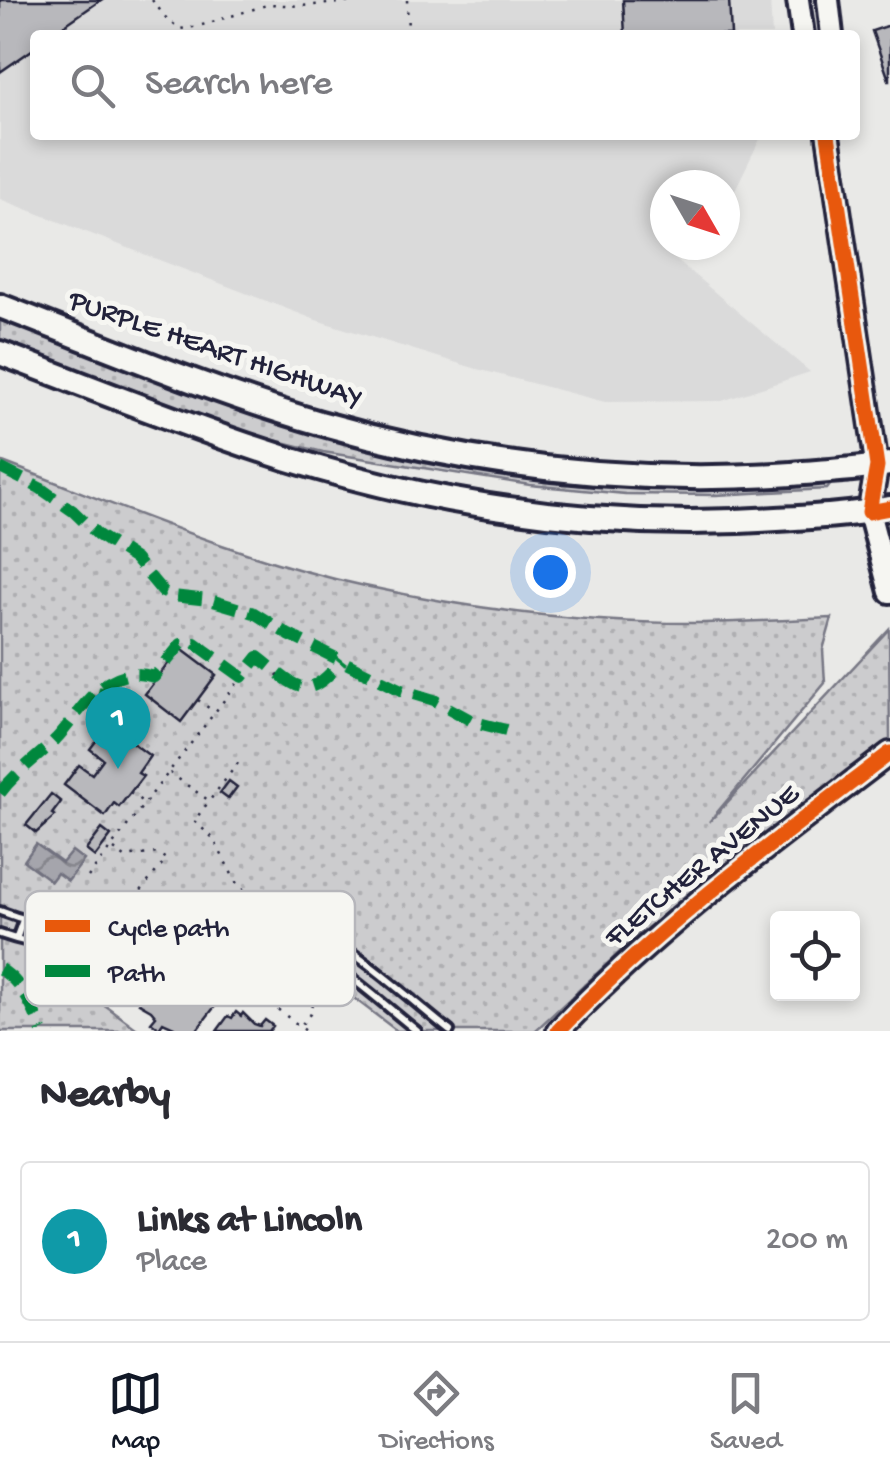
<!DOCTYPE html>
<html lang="en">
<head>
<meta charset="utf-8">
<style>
  :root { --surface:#fff; --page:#f2f2f3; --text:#2b2b33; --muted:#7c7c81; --line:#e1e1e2; --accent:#111827 }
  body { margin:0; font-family:"Gochi Hand",sans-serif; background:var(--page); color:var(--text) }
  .controls { position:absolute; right:30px; bottom:30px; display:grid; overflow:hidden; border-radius:10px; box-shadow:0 5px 15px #0003 }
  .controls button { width:90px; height:90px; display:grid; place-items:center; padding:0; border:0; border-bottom:2px solid var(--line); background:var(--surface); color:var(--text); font:50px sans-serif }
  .compass { position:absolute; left:650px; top:170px; width:90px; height:90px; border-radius:50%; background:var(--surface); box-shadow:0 5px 15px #0003; rotate:129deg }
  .you { position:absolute; left:550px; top:572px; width:35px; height:35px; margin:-25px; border:8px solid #fff; border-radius:50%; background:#1a73e8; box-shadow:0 0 0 15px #1a73e833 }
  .badge { display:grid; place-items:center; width:65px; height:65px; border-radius:50%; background:var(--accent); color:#fff; font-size:32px; font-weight:700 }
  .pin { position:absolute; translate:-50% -82px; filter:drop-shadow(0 2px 5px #0008) }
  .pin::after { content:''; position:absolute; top:52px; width:35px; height:30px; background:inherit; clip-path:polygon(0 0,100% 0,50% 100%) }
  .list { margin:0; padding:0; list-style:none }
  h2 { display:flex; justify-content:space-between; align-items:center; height:130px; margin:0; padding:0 40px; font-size:42px }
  h2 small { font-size:32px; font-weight:400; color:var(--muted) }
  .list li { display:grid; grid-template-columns:65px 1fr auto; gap:30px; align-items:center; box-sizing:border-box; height:160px; margin:0 20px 20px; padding:0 20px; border:2px solid var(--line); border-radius:10px }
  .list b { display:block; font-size:38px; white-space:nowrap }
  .list p { margin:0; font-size:32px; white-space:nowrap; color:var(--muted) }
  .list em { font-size:32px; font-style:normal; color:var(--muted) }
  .icon { flex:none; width:55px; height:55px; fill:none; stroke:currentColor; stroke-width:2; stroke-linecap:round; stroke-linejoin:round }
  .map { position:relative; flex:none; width:890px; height:1031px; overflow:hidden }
  .search { position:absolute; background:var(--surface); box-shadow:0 5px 15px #0003; left:30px; right:30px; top:30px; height:110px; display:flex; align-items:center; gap:25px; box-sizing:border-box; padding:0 35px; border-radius:10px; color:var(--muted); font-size:38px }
  .sheet { height:310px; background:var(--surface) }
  nav { display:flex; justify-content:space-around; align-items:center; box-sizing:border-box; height:140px; border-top:2px solid var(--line); background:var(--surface); font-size:28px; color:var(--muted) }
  nav a { display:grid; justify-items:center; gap:5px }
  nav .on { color:var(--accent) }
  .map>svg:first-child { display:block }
</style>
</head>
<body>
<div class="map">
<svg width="890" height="1031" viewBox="0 0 890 1031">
  <defs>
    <pattern id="grass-dots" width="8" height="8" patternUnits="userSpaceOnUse" patternTransform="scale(2.5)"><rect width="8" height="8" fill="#ccccce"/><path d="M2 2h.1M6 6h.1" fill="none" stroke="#afafb2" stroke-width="1.8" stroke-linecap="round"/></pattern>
    <pattern id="water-waves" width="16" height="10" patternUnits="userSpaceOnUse" patternTransform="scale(2.5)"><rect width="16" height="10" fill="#a5a5ac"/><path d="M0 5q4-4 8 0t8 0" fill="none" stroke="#86868d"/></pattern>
  </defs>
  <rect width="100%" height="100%" fill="#e9e9e7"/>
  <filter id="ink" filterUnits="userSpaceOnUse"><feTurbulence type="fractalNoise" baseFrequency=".01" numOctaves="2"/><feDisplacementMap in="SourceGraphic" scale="20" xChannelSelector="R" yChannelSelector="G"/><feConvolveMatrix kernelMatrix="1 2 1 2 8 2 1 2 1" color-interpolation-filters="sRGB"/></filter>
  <g filter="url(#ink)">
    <path fill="#dadada" d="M0 0H770L772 35H35V135H762L725 210V185H665V245H692L675 259 810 372 722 401 605 402 477 369 316 320 0 199Z"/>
    <path fill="url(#grass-dots)" stroke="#777784" stroke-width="2.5" d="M0 318C109 359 217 406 329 437 433 466 543 486 651 488 710 489 768 485 826 481L831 484 827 489 716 495 625 494 530 485 323 452 221 427 0 343Z
      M0 461C120 506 240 559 365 586 475 610 591 624 704 623 747 622 790 620 832 618L823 650 825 683 709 822 889 629 890 742 638 935 535 1031H397L309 964 280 949 244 938H210L191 941 138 956 102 1003 140 1031H0Z"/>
    <path fill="url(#water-waves)" stroke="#71717f" stroke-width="2.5" d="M36 844 62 863 72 851 84 860 68 881 57 873 51 881 24 861Z"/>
    <path fill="#b8b8bc" stroke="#22223b" stroke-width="2.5" d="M0 0H101L59 29 63 35H35V54L32 50 0 72Z
      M623 0H729L731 35H625Z
      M890 25V80H889L872 31Z
      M180 648 216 675 181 722 145 694Z
      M105 729 119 739 122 735 150 756 138 773 143 776 119 807 114 803 105 816 64 785 79 765 92 774 103 759 90 749Z
      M229 781 237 787 228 799 220 793Z
      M51 794 61 802 52 814 55 816 36 833 26 825Z
      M102 829 111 836 95 857 86 850Z
      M165 958 170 961 172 959 189 972 194 966 202 972 197 978 214 991 212 993 217 997 213 1003 216 1005 196 1031H176L174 1027 163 1022 159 1028 151 1022 156 1016 151 1010 139 1003 141 1000 136 996 140 990 137 988 158 961 161 963Z
      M236 1012 241 1016 243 1013 254 1024 260 1026 265 1020 273 1026 269 1031H217L228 1016 232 1018Z"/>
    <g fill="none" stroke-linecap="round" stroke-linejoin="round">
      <g stroke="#22223b" stroke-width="14">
        <path id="lane" d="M0 911C43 928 91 932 136 922 159 917 181 908 204 906 304 895 378 974 450 1031
          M0 934C39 948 87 952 129 945 175 937 216 918 264 931 323 946 370 994 417 1031
          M16 939 23 920"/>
      </g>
      <g stroke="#22223b" stroke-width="28">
        <path id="secondary" d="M798 0 803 35
          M828 0 832 35
          M828 135 877 466 869 512 890 592
          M558 1031C658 926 775 841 890 753"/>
      </g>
      <g stroke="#22223b" stroke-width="30">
        <path id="primary" d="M0 306C105 346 212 392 320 423 474 467 632 485 792 474 825 471 858 470 890 464
          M0 353C85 385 169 419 255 448 423 505 600 531 777 519 815 517 853 515 890 508"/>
      </g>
      <path stroke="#22223b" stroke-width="2.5" stroke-dasharray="2.5 8" stroke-linecap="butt" d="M152 0 167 19 180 29 199 26 270 4 299 6 356 2
        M407 0 408 35
        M277 676 279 673
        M198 700 213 711
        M238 763 194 821 213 838 237 884 248 894
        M170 773 208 800
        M130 793 144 803
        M114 849 125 857 157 853 166 859 141 891
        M88 877 242 677
        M203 952 306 1031
        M302 1024 310 1014 314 993 328 975"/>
      <use href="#lane" stroke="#f6f6f2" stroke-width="6"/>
      <use href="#secondary" stroke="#f6f6f2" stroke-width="20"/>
      <use href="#primary" stroke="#f6f6f2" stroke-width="22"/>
      <path stroke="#00873e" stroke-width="12" stroke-dasharray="25 12" stroke-linecap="butt" d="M0 468 40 488 73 511 98 535 135 559 163 592 172 596 210 600 254 613 289 635 401 690 434 700 474 722 514 732
        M98 692 115 696 130 707
        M0 793C16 772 37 758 56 739 73 721 88 694 109 682 124 673 138 672 154 677L181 644 195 643 242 677 258 657C296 686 305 706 342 660
        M0 969C22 982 33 1008 42 1031"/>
      <g stroke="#f6f6f2" stroke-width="21">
        <path id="cycleway" d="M828 135 877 466 869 512 890 508
          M558 1031C658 926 775 841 890 753"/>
      </g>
      <use href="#cycleway" stroke="#e8590c" stroke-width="15"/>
    </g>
  </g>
  <g text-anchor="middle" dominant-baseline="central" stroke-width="10" stroke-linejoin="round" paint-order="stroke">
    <g font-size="30" fill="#22223b" stroke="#f6f6f2">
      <text transform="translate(215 351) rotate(19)">PURPLE HEART HIGHWAY</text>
      <text transform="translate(703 867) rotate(-39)">FLETCHER AVENUE</text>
    </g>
  </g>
  <rect x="25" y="891" width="330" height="115" rx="15" fill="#f6f6f2" stroke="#b6b6bb" stroke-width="2.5"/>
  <rect x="45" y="920" width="45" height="12" fill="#e8590c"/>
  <rect x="45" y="965" width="45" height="12" fill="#00873e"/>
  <g font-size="28" fill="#22223b">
    <text x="108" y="936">Cycle path</text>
    <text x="108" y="981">Path</text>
  </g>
</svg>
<div class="controls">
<button><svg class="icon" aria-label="locate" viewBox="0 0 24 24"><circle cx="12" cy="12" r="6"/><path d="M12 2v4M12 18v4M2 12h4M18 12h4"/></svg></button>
</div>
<svg class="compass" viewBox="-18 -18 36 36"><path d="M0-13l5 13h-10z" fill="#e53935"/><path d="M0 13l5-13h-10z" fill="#7c7c81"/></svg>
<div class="you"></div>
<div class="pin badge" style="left:118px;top:769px;background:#0f9aa8">1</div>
<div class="search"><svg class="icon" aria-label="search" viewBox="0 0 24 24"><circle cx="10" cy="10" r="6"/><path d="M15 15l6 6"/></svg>Search here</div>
</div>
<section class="sheet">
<h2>Nearby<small></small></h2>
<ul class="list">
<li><span class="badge" style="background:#0f9aa8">1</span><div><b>Links at Lincoln</b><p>Place</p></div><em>200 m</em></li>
</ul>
</section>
<nav>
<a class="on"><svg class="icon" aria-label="map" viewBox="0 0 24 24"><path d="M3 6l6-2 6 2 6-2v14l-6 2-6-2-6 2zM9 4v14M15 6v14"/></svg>Map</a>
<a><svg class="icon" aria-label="directions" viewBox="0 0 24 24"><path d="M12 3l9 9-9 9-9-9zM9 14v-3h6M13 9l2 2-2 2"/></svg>Directions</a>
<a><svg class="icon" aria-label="saved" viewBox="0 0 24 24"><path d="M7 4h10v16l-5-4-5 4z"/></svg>Saved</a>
</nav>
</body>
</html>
